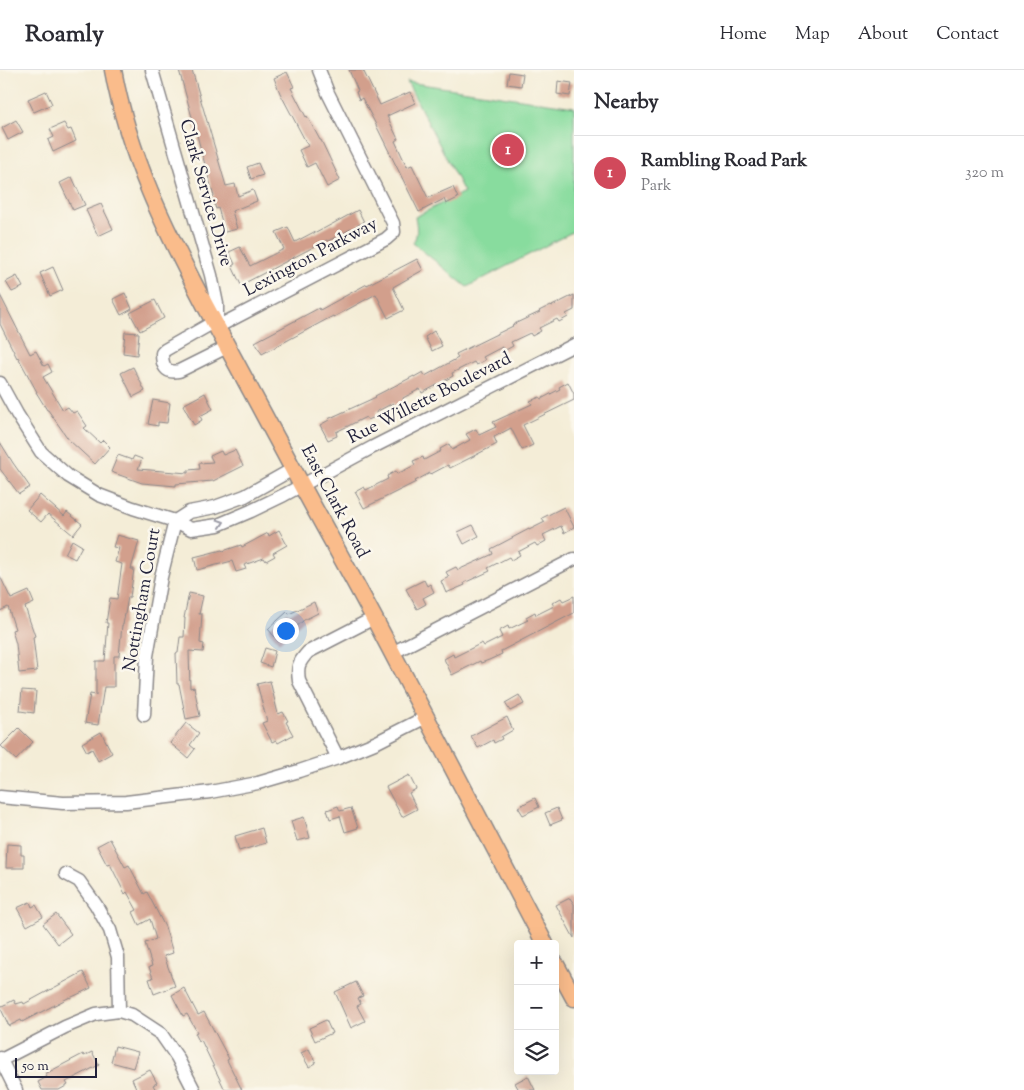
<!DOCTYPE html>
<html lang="en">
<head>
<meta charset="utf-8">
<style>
  :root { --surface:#fff; --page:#f2f2f3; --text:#2b2b33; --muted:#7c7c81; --line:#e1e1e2; --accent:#d1495b }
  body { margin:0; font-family:"Sorts Mill Goudy",serif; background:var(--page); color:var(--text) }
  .controls { position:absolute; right:15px; bottom:15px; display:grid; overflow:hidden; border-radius:5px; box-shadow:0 5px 20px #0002 }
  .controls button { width:45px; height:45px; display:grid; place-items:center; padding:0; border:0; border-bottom:1px solid var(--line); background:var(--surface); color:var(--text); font:25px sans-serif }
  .scale { position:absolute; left:15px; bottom:12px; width:82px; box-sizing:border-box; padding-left:5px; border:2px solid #22223b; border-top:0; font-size:14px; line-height:18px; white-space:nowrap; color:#22223b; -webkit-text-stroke:4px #fbf7ec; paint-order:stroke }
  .you { position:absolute; left:285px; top:560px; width:18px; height:18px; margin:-12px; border:4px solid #fff; border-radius:50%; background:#1a73e8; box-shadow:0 0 0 8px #1a73e833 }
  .badge { display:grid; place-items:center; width:32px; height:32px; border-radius:50%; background:var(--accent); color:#fff; font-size:16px; font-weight:700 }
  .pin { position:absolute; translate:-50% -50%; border:2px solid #fff; box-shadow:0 1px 5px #0006 }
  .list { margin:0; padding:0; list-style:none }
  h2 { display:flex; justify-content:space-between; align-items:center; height:65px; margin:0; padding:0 20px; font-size:21px }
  h2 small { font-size:16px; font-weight:400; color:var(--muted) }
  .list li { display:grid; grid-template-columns:32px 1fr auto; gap:15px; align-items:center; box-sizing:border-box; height:75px; padding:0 20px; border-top:1px solid var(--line) }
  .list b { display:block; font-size:19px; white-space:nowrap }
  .list p { margin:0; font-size:16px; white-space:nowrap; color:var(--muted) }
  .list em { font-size:16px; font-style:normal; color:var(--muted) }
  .icon { flex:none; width:28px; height:28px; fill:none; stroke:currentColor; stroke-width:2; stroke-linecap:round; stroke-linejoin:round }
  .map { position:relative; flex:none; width:574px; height:1020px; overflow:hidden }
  header { display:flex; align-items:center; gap:30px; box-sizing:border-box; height:70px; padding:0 25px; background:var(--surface); border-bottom:1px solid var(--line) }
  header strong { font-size:24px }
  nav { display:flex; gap:28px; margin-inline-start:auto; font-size:18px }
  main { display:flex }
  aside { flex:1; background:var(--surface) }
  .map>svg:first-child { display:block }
</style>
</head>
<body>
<header>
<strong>Roamly</strong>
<nav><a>Home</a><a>Map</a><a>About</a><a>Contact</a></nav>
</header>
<main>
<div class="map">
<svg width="574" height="1020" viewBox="0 0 574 1020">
  <rect width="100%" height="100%" fill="#fbf7ec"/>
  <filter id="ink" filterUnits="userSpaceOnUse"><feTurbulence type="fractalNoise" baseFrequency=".02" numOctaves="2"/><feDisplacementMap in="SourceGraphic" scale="10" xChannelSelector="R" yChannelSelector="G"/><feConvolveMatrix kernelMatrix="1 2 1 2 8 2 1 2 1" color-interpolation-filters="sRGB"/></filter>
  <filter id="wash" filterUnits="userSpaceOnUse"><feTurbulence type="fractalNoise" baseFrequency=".0096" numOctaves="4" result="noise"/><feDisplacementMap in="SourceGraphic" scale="20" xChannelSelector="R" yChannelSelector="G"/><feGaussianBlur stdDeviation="1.12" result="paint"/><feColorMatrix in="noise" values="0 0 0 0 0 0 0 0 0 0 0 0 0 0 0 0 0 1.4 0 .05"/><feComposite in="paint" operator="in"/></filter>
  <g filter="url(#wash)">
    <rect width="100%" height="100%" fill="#f4edd7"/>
    <path fill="#88dc9e" stroke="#557f6c" d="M407 12 574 37V161L467 217 413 173C418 165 417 156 415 147L464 122Z"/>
    <g id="blocks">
      <path fill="#d29f8c" d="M179 0H192L226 116 235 114 238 126 253 120 257 131 232 141 237 159 225 162 218 138 216 139 212 127 214 126 212 120Z
        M349 0H363L380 35 410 22 415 33 387 46 398 69 395 71 407 97 412 95 428 128 453 117 458 128 446 134 444 129 419 142 374 51 362 28 359 30 356 22 358 21Z
        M287 2 294 17 291 18 306 47 307 46 320 70H321L340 110 327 117 315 93 307 97 299 80 308 76 280 23 274 8Z
        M509 2 523 4 521 16 507 14Z
        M558 11 572 13 570 26 557 24Z
        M46 21 52 34 34 42 28 29Z
        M16 50 23 62 8 70 2 58Z
        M64 53 68 60 71 59 76 71 53 82 48 70 54 67 50 59Z
        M258 93 263 105 251 109 247 97Z
        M72 107 85 135 73 140 60 113Z
        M101 134 113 159 98 166 86 140Z
        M358 140 364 152 328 171 327 170 241 215 232 196 235 194 229 182 240 177 250 196 284 179 276 162 288 157 295 172 314 162V164Z
        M417 189 423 200 393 217 404 240 388 248 376 224 334 247 333 246 262 284 255 272 319 238 320 240 367 214V215Z
        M53 197 63 220 50 226 40 203Z
        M17 206 23 217 12 222 6 212Z
        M125 223 132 239 121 245 113 229Z
        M0 225 30 284 36 281 44 296 48 294 52 302 43 307 63 340 68 337 73 343 77 341 87 356 84 358 100 373 103 370 110 377 95 394 69 370 48 340H47L36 322H37L18 287 17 288 0 254Z
        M574 225V240L566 244 568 247 559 252 557 249 539 258 541 261 532 266 530 263 511 272 513 276 504 281 502 277 483 287 485 290 476 295 474 292 452 303 453 306 437 315 422 323 420 319 403 328 404 332 395 336 393 333 376 342 377 346 368 350 366 347 336 362 337 366 328 370 320 355 329 350 328 349 376 327 375 326 414 306V307L423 302 425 306 458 288 456 284 513 256 512 255 540 242 539 241 551 235 552 236Z
        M155 230 164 248 140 261 130 243Z
        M434 261 442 276 432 281 425 267Z
        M125 262 139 263 137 285 123 283Z
        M133 297 145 321 133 327 121 303Z
        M568 312 574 324V330L523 355 533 375 522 380 511 358 494 367 497 374 470 388 450 398 448 395 431 404 430 403 415 411 416 412 364 438 355 422 364 417 366 420 388 409 387 406 396 401 397 404 415 395 413 391 423 387 424 390 441 381 440 379 449 374 452 380 470 370 466 364 476 359 479 365 496 357 493 352 532 334 530 331 540 327 541 329 560 319 559 317Z
        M205 323 213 339 200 346 202 350 194 355 183 335Z
        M153 330 170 333 167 353 158 352V356L148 354Z
        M0 372 13 393 30 417 19 424 0 399Z
        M235 380 243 396 213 411 176 414V416L142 413 111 402 118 385 132 390 134 386 142 389 138 399 188 403V400L200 399 199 393 213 392 210 386 221 381 223 385Z
        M40 425 64 446 67 442 82 454 73 465 48 444 41 452 27 440Z
        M564 437 574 457 564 463 561 456 543 465 546 471 537 476 535 473 518 482 520 485 511 490 509 487 488 498 490 501 464 513 465 515 446 523 441 511 449 507 446 502 456 497 458 500 493 484 491 479 529 459V460L545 452 542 448Z
        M473 455 479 466 464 474 458 462Z
        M279 460 287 475 273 483 275 486 266 491 264 488 244 495 246 499 236 502 232 491 197 500 194 487 222 480 223 481 241 475 242 477 268 463 269 466Z
        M117 465 139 471 131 499H134L130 527H128L123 555H122L119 586H114V617H104L98 655 85 653 90 624 96 625V591H105L108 553H106L110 528 117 529 122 494 115 492 119 478 113 477Z
        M72 470 82 476 75 489 65 484Z
        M0 506 11 529 29 521 34 533 25 537 35 566 33 567 37 601 19 603 16 574 12 560 15 559 8 537 0 541Z
        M424 510 427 516 430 514 434 522 423 528 426 534 417 539 406 519Z
        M189 523 203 526 199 544H202L200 573 204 574 203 582 189 581 190 618 194 617 200 646 186 649 179 614H177L176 583H178L180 567H184L185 548H184Z
        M574 526V543L501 581 502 584 489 590 481 593 480 591 452 605 444 589 453 584 454 587 482 573 484 576 502 567 499 561 508 556 509 559 528 550 526 547 535 542 536 545 554 536 552 533 561 528 563 531Z
        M314 532 318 543 304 550 279 572 268 559 287 542 289 544Z
        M265 578 275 581 271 597 260 593Z
        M270 611 278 644 283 642 288 651 286 652 293 665 278 673 276 670 272 672 262 653 267 651 257 614Z
        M22 620 36 621 34 643 20 641Z
        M519 625 524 634 510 641 505 633Z
        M507 647 513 660 501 667 502 669 494 673 493 670 478 678 471 666Z
        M186 653 199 663 190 675 195 679 188 688 170 673Z
        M19 658 33 672 16 690 1 676Z
        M101 662 112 683 98 691 92 679 87 682 82 673Z
        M409 705 416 719 409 723 417 739 402 747 386 717Z
        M535 728 539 737 523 745 518 737Z
        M338 736 340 741 351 738 358 758 345 762 340 746 330 749 327 740Z
        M557 738 562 750 550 755 545 743Z
        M304 747 310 768 297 771 291 751Z
        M262 758 266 773 239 781 235 766Z
        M110 769 125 797 129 795 144 824 147 822 165 857 173 883 164 886 175 916 154 924 149 909 153 908 149 897 152 896 145 873 156 869 150 849 139 855 133 842 137 840 127 822 125 824 110 794 107 795 97 776Z
        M7 774 21 775V785H24V798H6Z
        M570 828 574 834V868L556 835Z
        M30 832 32 837 36 835 43 847 27 856 17 838Z
        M56 844 71 864 58 874 43 854Z
        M83 902 91 918 70 928V927L22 952 21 950 9 956 0 937 14 930 16 934 23 932 24 934Z
        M356 912 363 926 358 928 361 934 357 936 365 951 351 958 335 922Z
        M184 918 198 945 204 942 229 989 227 990 242 1020H225L201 970 199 971 195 963 197 962 187 944 183 946 172 925Z
        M326 950 332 963 315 971 309 958Z
        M115 976 138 982 133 998 111 992Z
        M309 979 316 993 309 997 301 983Z
        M92 982 99 995 66 1012 68 1015 59 1020H42L38 1012 47 1007 45 1004 83 984 84 986Z
        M150 1000 157 1013 153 1015 156 1020H137L132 1009Z
        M528 1006 535 1020H519L515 1013Z"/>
    </g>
  </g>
  <g filter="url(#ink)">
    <use href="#blocks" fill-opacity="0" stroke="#8b8889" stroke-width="1"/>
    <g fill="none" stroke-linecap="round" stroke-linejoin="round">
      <g stroke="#8b8889" stroke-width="15">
        <path id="minor" d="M152 0 211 205 217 234V257L386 169 394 162 393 153 328 23 319 0
          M214 252 165 280 162 283C162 295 165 304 179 301L227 277
          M0 313 17 344 41 382 68 406 99 425 133 438 175 451 191 459 218 455 251 441 284 425 373 377 574 275
          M175 451 189 442 215 437 245 426 293 399
          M392 583 574 489
          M144 645 147 586 161 507 175 451
          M338 688 299 611C297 597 298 593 308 582L374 548
          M0 727 63 733 126 732 210 722 258 713 299 701 338 688 377 672 426 647
          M66 804 79 811 96 835 110 860 118 887 119 941
          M0 988 16 1020
          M1 990 65 957 96 944 119 941 132 945 161 964 177 987 194 1020"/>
      </g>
      <g stroke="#8b8889" stroke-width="19">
        <path id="major" d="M113 0C129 87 165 159 206 237 232 286 259 335 285 384 314 439 345 493 374 548 431 656 488 765 545 874
          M555 893 574 928"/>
      </g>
      <use href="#minor" stroke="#fff" stroke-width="12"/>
      <use href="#major" stroke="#fabc8b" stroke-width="16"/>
    </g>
    <defs><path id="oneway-chevron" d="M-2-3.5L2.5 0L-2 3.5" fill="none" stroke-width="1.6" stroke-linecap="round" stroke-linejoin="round" transform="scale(1.25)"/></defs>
    <use stroke="#9c9ca7" href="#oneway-chevron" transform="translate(221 453) rotate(-18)"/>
  </g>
  <g text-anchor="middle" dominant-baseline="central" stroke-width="5" stroke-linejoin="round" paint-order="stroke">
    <g font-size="18" fill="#22223b" stroke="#fbf7ec">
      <text transform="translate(205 123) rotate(74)">Clark Service Drive</text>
      <text transform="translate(311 188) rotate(-28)">Lexington Parkway</text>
      <text transform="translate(430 329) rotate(-27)">Rue Willette Boulevard</text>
      <text transform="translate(334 432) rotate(62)">East Clark Road</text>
      <text transform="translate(143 530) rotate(-80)">Nottingham Court</text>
    </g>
  </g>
</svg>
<div class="controls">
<button>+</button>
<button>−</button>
<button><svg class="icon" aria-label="layers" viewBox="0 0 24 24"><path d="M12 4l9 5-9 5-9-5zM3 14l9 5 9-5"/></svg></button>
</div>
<div class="scale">50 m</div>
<div class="you"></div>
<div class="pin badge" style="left:508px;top:80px">1</div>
</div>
<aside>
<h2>Nearby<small></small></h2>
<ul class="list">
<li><span class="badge">1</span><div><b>Rambling Road Park</b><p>Park</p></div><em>320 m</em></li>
</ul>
</aside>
</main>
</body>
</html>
